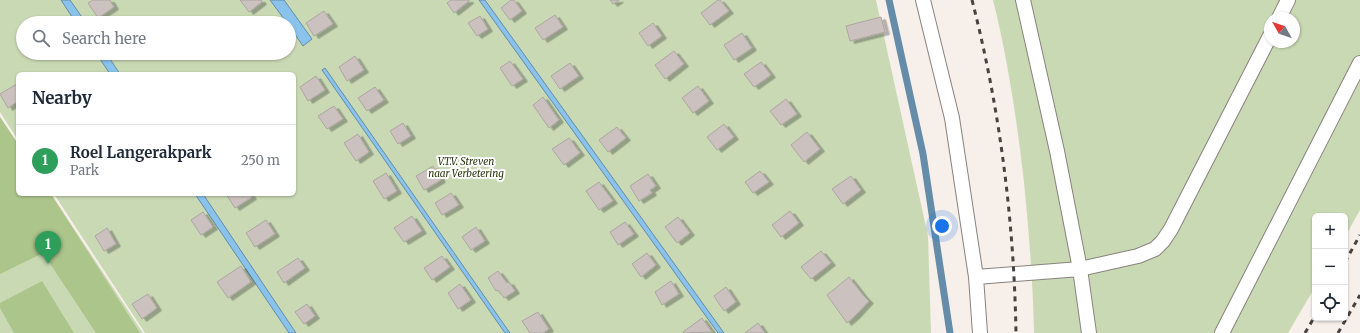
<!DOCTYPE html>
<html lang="en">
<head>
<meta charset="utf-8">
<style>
  :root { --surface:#fff; --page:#f6f6f7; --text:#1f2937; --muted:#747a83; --line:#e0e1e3; --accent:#b94fb1 }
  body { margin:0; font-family:Merriweather,serif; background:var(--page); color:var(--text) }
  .controls { position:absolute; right:12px; bottom:12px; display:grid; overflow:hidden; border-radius:6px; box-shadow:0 1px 3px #0004 }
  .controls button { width:36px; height:36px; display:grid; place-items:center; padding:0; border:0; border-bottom:1px solid var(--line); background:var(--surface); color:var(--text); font:20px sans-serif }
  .compass { position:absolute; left:1264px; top:12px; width:36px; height:36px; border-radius:50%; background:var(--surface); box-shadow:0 1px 3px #0004; rotate:310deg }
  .you { position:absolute; left:942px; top:226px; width:14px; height:14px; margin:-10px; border:3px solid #fff; border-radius:50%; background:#1a73e8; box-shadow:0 0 0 6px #1a73e833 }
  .badge { display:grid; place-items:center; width:26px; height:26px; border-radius:50%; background:var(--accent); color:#fff; font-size:13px; font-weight:700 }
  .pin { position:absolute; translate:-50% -33px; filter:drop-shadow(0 1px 2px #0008) }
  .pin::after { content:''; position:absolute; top:21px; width:14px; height:12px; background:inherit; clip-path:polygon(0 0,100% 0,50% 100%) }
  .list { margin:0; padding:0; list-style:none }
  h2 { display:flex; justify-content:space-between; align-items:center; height:52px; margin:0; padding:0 16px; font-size:17px }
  h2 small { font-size:13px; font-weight:400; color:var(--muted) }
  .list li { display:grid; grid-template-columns:26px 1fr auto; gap:12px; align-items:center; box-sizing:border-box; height:72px; padding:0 16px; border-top:1px solid var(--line) }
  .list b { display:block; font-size:15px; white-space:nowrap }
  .list p { margin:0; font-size:13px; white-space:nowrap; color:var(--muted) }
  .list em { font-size:13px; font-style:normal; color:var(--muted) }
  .icon { flex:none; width:22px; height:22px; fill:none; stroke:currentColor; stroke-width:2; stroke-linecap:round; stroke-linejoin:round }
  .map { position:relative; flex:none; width:1360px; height:333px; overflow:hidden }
  .search { position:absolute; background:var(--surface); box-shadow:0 1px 3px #0004; left:16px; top:16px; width:280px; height:44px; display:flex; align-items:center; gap:10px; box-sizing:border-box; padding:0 14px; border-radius:22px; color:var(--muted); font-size:15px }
  .panel { position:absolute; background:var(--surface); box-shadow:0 1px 3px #0004; left:16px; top:72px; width:280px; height:124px; border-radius:6px }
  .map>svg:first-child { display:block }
</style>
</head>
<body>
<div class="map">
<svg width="1360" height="333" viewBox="0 0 1360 333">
  <defs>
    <filter id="shadow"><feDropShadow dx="4.5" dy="2.5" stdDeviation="0" flood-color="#0004"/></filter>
  </defs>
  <rect width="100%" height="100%" fill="#f7efea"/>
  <path fill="#c9d9b4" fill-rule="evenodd" d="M0 0H876L928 236 931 333H145L54 194H294V74H18V140L0 112ZM23 23H289V53H23Z
    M993 0H1360V210L1345 237V216H1315V287L1288 333H1034C1033 282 1029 232 1024 182 1017 121 1008 60 993 0ZM1270 18H1294V42H1270Z
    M0 117 18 144V194H51L143 333H0Z"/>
  <path fill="#acc58b" d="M0 117 18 144V194H51L140 333H96L43 253 0 274Z
    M42 281 74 333H14L0 308V303Z"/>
  <path fill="#89c2eb" stroke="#658ca8" d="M61 0H70L86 23H76Z
    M270 0H284L312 39 303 46 289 26V23H287Z
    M479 0H485L724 333H718Z
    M96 53H106L120 74H110Z
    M325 68 510 333H505L322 70Z
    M195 194H203L296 333H289Z"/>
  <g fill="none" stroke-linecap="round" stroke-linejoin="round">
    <path stroke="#658ca8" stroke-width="7" d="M889 0 923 154 950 333"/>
  </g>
  <path fill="#cbc1bf" stroke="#aea5a2" filter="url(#shadow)" d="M93 0H110L114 7 98 18 88 3Z
    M240 0H261L262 2 249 12Z
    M451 0H469V1L454 13 447 3Z
    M511 0H514L522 11 510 20 501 8Z
    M610 0H619L613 4Z
    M718 0H720L729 11 710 25 701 13Z
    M324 11 333 24 314 36 306 23Z
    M555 15 563 27 543 40 535 28Z
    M480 16 488 29 477 36 468 23Z
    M881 17 885 32 850 41 846 26Z
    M653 23 662 36 648 46 639 33Z
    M742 33 752 48 734 60 724 45Z
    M674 51 684 64 665 79 655 65Z
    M355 56 364 70 347 81 339 67Z
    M510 61 523 79 512 86 500 68Z
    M761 62 771 75 754 87 744 74Z
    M570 63 579 76 560 89 551 76Z
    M316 76 325 90 308 101 300 87Z
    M17 84 18 86V101L8 108 0 94Z
    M698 86 709 101 693 113 682 98Z
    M375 87 384 100 367 111 358 98Z
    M543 97 559 120 549 128 533 105Z
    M786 99 797 114 781 125 770 111Z
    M334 106 343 119 327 129 318 116Z
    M403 123 411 136 398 144 390 131Z
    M724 124 734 137 717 150 707 137Z
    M617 127 626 138 608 152 599 140Z
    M807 132 820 149 804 162 791 145Z
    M358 134 369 152 356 161 344 143Z
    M569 138 580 153 564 165 552 149Z
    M433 166 441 180 424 190 416 176Z
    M760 171 769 182 753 193 745 182Z
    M386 173 397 191 384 199 373 181Z
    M648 174 656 186 650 190 652 193 639 201 630 186Z
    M851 176 861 190 843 204 832 189Z
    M599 182 613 201 599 210 586 191Z
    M451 193 459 205 442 215 435 203Z
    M226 194H250L252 197 235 208Z
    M790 211 799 223 781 237 772 225Z
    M203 212 213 227 201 235 191 220Z
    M412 216 422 231 404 242 394 228Z
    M678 217 690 233 677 243 665 227Z
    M266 220 275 234 255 247 246 233Z
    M625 222 634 234 618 245 610 232Z
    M476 227 485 241 471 250 462 237Z
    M107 228 116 244 104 251 95 236Z
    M821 251 831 263 811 279 801 267Z
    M647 253 656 265 641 277 632 264Z
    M442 256 450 267 432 280 424 268Z
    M298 258 305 268 284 283 277 272Z
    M241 266 251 282 228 298 217 282Z
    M498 271 507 283 509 282 515 291 504 298 498 290 496 291 488 278Z
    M849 277 863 295 869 301 855 316 847 323 827 295Z
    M671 281 679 294 662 305 655 292Z
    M460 284 471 300 458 309 448 293Z
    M726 287 736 302 724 311 714 296Z
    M148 294 157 308 142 319 132 304Z
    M307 304 315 316 304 324 295 312Z
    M538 312 549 329 543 333H530L522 321Z
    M702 318 712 332 684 333 683 332Z
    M758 323 765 333H745Z"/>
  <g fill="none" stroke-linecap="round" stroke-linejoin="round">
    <g stroke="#8a827e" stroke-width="16">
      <path id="lane" d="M923 0 952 118 976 277 1080 269 1138 256 1155 249 1163 241 1171 229 1270 36
        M1023 0 1057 151 1080 269 1089 333
        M1279 18 1288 0
        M976 277 980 333
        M1222 333 1360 63"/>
    </g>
    <use href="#lane" stroke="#fff" stroke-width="14"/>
    <path stroke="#474341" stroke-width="3" stroke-dasharray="5 5" stroke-linecap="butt" d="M972 0C1000 109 1014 221 1016 333
      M1345 262 1360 235
      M1305 333 1315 316
      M1338 333 1360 295"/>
  </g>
  <g text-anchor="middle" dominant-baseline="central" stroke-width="4" stroke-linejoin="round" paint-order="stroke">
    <g font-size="10" font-style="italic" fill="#2b3a10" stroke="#fefefe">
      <text x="466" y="161">V.T.V. Streven<tspan x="466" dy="12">naar Verbetering</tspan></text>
    </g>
  </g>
</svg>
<div class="controls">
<button>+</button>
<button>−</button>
<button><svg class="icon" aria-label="locate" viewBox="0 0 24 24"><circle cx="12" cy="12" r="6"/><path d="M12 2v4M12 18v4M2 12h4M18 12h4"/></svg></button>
</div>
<svg class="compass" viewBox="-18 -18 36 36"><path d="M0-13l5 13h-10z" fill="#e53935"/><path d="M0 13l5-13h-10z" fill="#747a83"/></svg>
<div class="you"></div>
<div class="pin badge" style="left:48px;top:264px;background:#2e9e5b">1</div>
<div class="search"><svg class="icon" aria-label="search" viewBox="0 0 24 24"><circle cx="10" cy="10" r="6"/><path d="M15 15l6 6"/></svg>Search here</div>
<section class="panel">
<h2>Nearby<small></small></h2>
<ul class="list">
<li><span class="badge" style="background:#2e9e5b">1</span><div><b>Roel Langerakpark</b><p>Park</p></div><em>250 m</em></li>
</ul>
</section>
</div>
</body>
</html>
